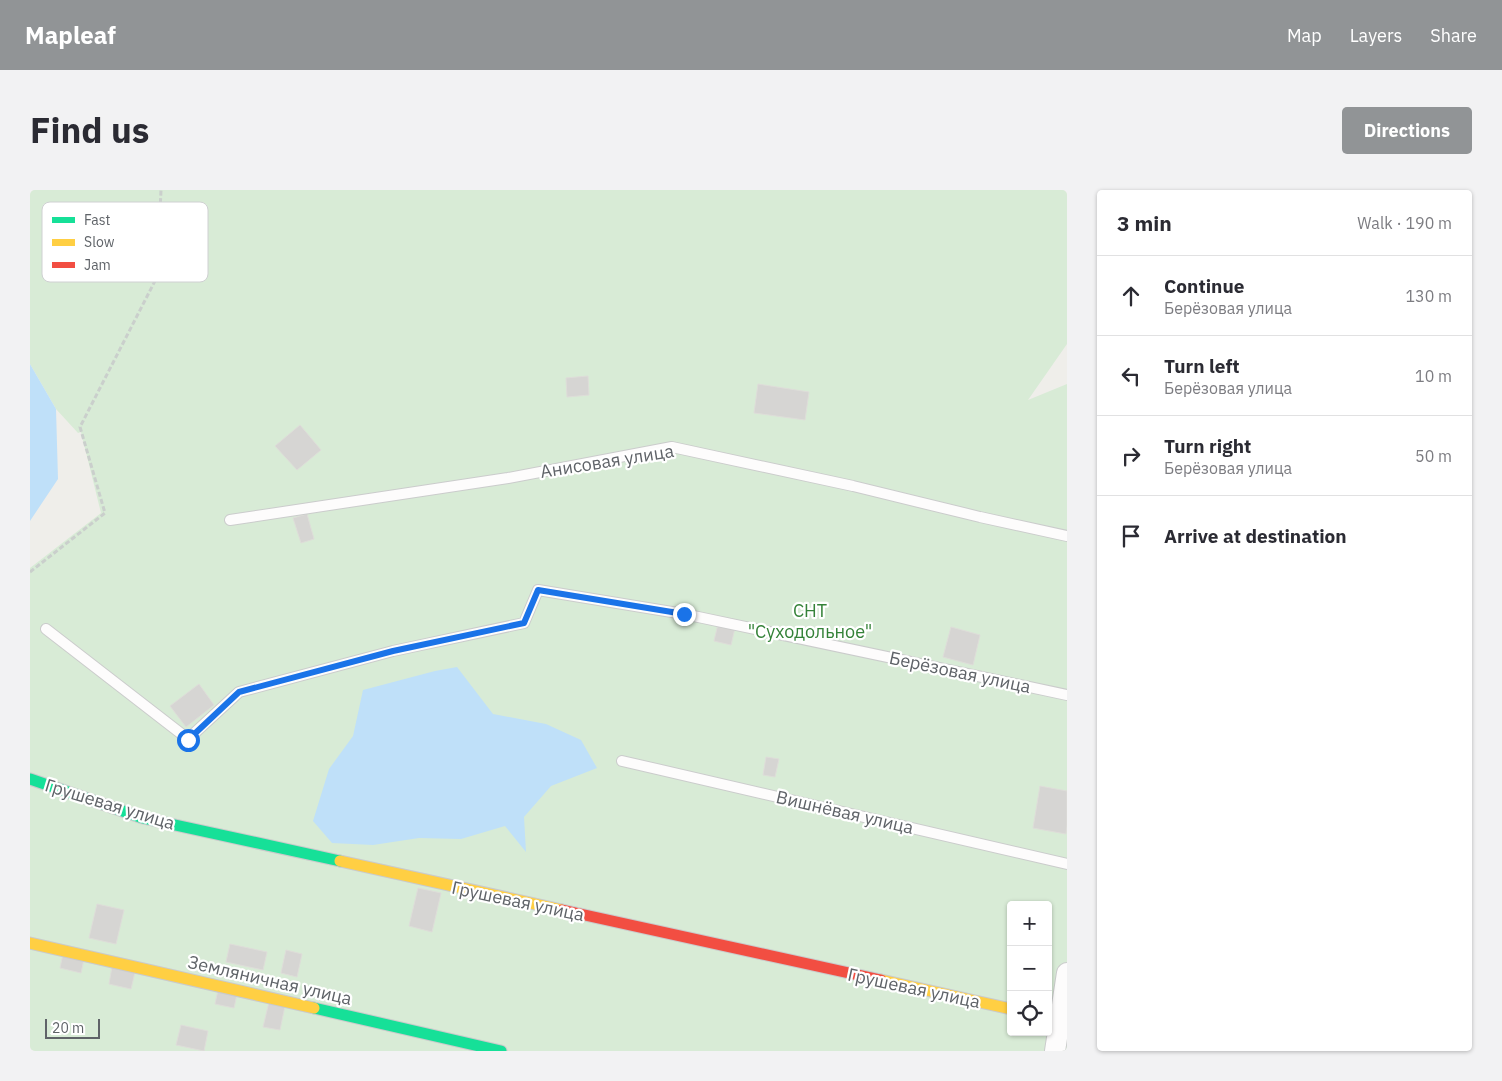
<!DOCTYPE html>
<html lang="en">
<head>
<meta charset="utf-8">
<style>
  :root { --surface:#fff; --page:#f2f2f3; --text:#2b2b33; --muted:#7c7c81; --line:#e1e1e2; --accent:#919496 }
  body { margin:0; font-family:"IBM Plex Sans",sans-serif; background:var(--page); color:var(--text) }
  .controls { position:absolute; right:15px; bottom:15px; display:grid; overflow:hidden; border-radius:5px; box-shadow:0 1px 4px #0004 }
  .controls button { width:45px; height:45px; display:grid; place-items:center; padding:0; border:0; border-bottom:1px solid var(--line); background:var(--surface); color:var(--text); font:25px sans-serif }
  .scale { position:absolute; left:15px; bottom:12px; width:55px; box-sizing:border-box; padding-left:5px; border:2px solid #5f6368; border-top:0; font-size:14px; line-height:18px; white-space:nowrap; color:#5f6368; -webkit-text-stroke:4px #fff; paint-order:stroke }
  .stop { position:absolute; width:15px; height:15px; margin:-11px; border:4px solid #1a73e8; border-radius:50%; background:#fff }
  .stop.end { background:#1a73e8; border-color:#fff; box-shadow:0 1px 5px #0008 }
  .list { margin:0; padding:0; list-style:none }
  h2 { display:flex; justify-content:space-between; align-items:center; height:65px; margin:0; padding:0 20px; font-size:21px }
  h2 small { font-size:16px; font-weight:400; color:var(--muted) }
  .list li { display:grid; grid-template-columns:32px 1fr auto; gap:15px; align-items:center; box-sizing:border-box; height:80px; padding:0 20px; border-top:1px solid var(--line) }
  .list b { display:block; font-size:19px; white-space:nowrap }
  .list p { margin:0; font-size:16px; white-space:nowrap; color:var(--muted) }
  .list em { font-size:16px; font-style:normal; color:var(--muted) }
  .icon { flex:none; width:28px; height:28px; fill:none; stroke:currentColor; stroke-width:2; stroke-linecap:round; stroke-linejoin:round }
  .map { position:relative; flex:none; width:1037px; height:861px; overflow:hidden; border-radius:5px }
  header { display:flex; align-items:center; gap:30px; box-sizing:border-box; height:70px; padding:0 25px; background:var(--accent); color:#fff }
  header strong { font-size:24px }
  nav { display:flex; gap:28px; margin-inline-start:auto; font-size:18px }
  .intro { display:flex; align-items:center; justify-content:space-between; box-sizing:border-box; height:120px; padding:0 30px }
  h1 { margin:0; font-size:35px }
  .button { padding:12px 22px; border-radius:5px; background:var(--accent); color:#fff; font-size:18px; font-weight:700 }
  main { display:flex; gap:30px; padding:0 30px }
  aside { flex:1; background:var(--surface); border-radius:5px; box-shadow:0 1px 4px #0004 }
  .map>svg:first-child { display:block }
</style>
</head>
<body>
<header>
<strong>Mapleaf</strong>
<nav><a>Map</a><a>Layers</a><a>Share</a></nav>
</header>
<div class="intro"><h1>Find us</h1><a class="button">Directions</a></div>
<main>
<div class="map">
<svg width="1037" height="861" viewBox="0 0 1037 861">
  <rect width="100%" height="100%" fill="#efeeea"/>
  <path fill="#d8ebd6" fill-rule="evenodd" d="M0 0H1037V154L998 210 1037 194V861H0V378L71 323 51 242 48 243 26 219 0 174ZM981 715H1018V842H981Z"/>
  <path fill="#bfe0f9" d="M0 174 26 219 28 289 0 331Z
    M427 477 463 524 516 534 551 550 567 578 521 596 494 627 496 662 475 636 431 649 389 648 343 655 302 653 283 631 299 579 323 546 333 500 405 481Z"/>
  <path fill="#d6d5d3" stroke="#deddd9" d="M558 186 559 205 537 207 536 188Z
    M728 194 779 202 775 230 724 223Z
    M270 235 291 260 267 280 245 256Z
    M277 324 284 349 271 353 263 328Z
    M688 434 705 438 701 455 684 451Z
    M921 437 950 445 943 475 913 467Z
    M169 494 184 515 156 537 140 516Z
    M736 567 749 569 745 587 733 585Z
    M1010 596 1037 601V635L1036 644 1003 638Z
    M388 698 411 703 402 742 379 736Z
    M67 714 94 720 86 754 59 748Z
    M200 754 237 762 233 780 196 772Z
    M256 760 272 764 267 787 251 783Z
    M33 764 54 769 51 783 30 778Z
    M82 777 105 782 101 799 79 794Z
    M188 800 207 804 204 818 185 814Z
    M239 812 255 816 250 840 233 837Z
    M151 835 178 841 174 861 146 855Z"/>
  <g fill="none" stroke-linecap="round" stroke-linejoin="round">
    <g stroke="#cbcccc" stroke-width="12">
      <path id="lane" d="M200 330 478 288 642 257 823 296 950 327 1037 346
        M16 439 158 549 209 502 363 461 494 433 508 400 654 424 1037 505
        M592 571 1037 674"/>
    </g>
    <g stroke="#cbcccc" stroke-width="22">
      <path id="street" d="M1025 861 1037 783"/>
    </g>
    <g stroke="#cacacb" stroke-width="13">
      <path id="fast" d="M0 589 113 628 310 671
        M284 818 471 861"/>
    </g>
    <g stroke="#cacacb" stroke-width="13">
      <path id="slow" d="M310 671 532 720
        M0 753 284 818
        M851 790 981 819"/>
    </g>
    <g stroke="#cacacb" stroke-width="13">
      <path id="jam" d="M532 720 851 790"/>
    </g>
    <path stroke="#cacfcc" stroke-width="3" stroke-dasharray="5 2.5" stroke-linecap="butt" d="M0 382 75 323 50 237 127 87 131 0"/>
    <use href="#lane" stroke="#fdfcfc" stroke-width="10"/>
    <use href="#street" stroke="#fdfcfc" stroke-width="20"/>
    <use href="#fast" stroke="#16e098" stroke-width="11"/>
    <use href="#slow" stroke="#ffcf43" stroke-width="11"/>
    <use href="#jam" stroke="#f24e42" stroke-width="11"/>
  </g>
  <g fill="none" stroke-linecap="round" stroke-linejoin="round">
    <path stroke="#1a73e8" stroke-width="6" d="M158 550 209 502 363 461 494 433 508 400 654 424"/>
  </g>
  <g text-anchor="middle" dominant-baseline="central" stroke-width="4.5" stroke-linejoin="round" paint-order="stroke">
    <g font-size="18" fill="#5f6368" stroke="#fff">
      <text transform="translate(577 271) rotate(-9)">Анисовая улица</text>
      <text transform="translate(930 482) rotate(12)">Берёзовая улица</text>
      <text transform="translate(80 614) rotate(17)">Грушевая улица</text>
      <text transform="translate(815 622) rotate(13)">Вишнёвая улица</text>
      <text transform="translate(488 711) rotate(12)">Грушевая улица</text>
      <text transform="translate(240 790) rotate(13)">Земляничная улица</text>
      <text transform="translate(884 798) rotate(12)">Грушевая улица</text>
    </g>
    <g font-size="18" fill="#348238" stroke="#fff">
      <text x="780" y="420">СНТ<tspan x="780" dy="21">"Суходольное"</tspan></text>
    </g>
  </g>
  <rect x="12" y="12" width="166" height="80" rx="8" fill="#fff" stroke="#cfd0d2" stroke-width="1"/>
  <rect x="22" y="27" width="23" height="6" fill="#16e098"/>
  <rect x="22" y="49" width="23" height="7" fill="#ffcf43"/>
  <rect x="22" y="72" width="23" height="6" fill="#f24e42"/>
  <g font-size="14" fill="#5f6368">
    <text x="54" y="35">Fast</text>
    <text x="54" y="57">Slow</text>
    <text x="54" y="80">Jam</text>
  </g>
</svg>
<div class="controls">
<button>+</button>
<button>−</button>
<button><svg class="icon" aria-label="locate" viewBox="0 0 24 24"><circle cx="12" cy="12" r="6"/><path d="M12 2v4M12 18v4M2 12h4M18 12h4"/></svg></button>
</div>
<div class="scale">20 m</div>
<div class="stop" style="left:158px;top:550px"></div>
<div class="stop end" style="left:654px;top:424px"></div>
</div>
<aside>
<h2>3 min<small>Walk · 190 m</small></h2>
<ul class="list">
<li><svg class="icon" aria-label="ahead" viewBox="0 0 24 24"><path d="M12 20V5M6 11l6-6 6 6"/></svg><div><b>Continue</b><p>Берёзовая улица</p></div><em>130 m</em></li>
<li><svg class="icon" aria-label="left" viewBox="0 0 24 24"><path d="M17 20v-9H6M10 6l-5 5 5 5"/></svg><div><b>Turn left</b><p>Берёзовая улица</p></div><em>10 m</em></li>
<li><svg class="icon" aria-label="right" viewBox="0 0 24 24"><path d="M7 20v-9h11M14 6l5 5-5 5"/></svg><div><b>Turn right</b><p>Берёзовая улица</p></div><em>50 m</em></li>
<li><svg class="icon" aria-label="arrive" viewBox="0 0 24 24"><path d="M6 21V4h12l-3 4 3 4H6"/></svg><div><b>Arrive at destination</b></div></li>
</ul>
</aside>
</main>
</body>
</html>
